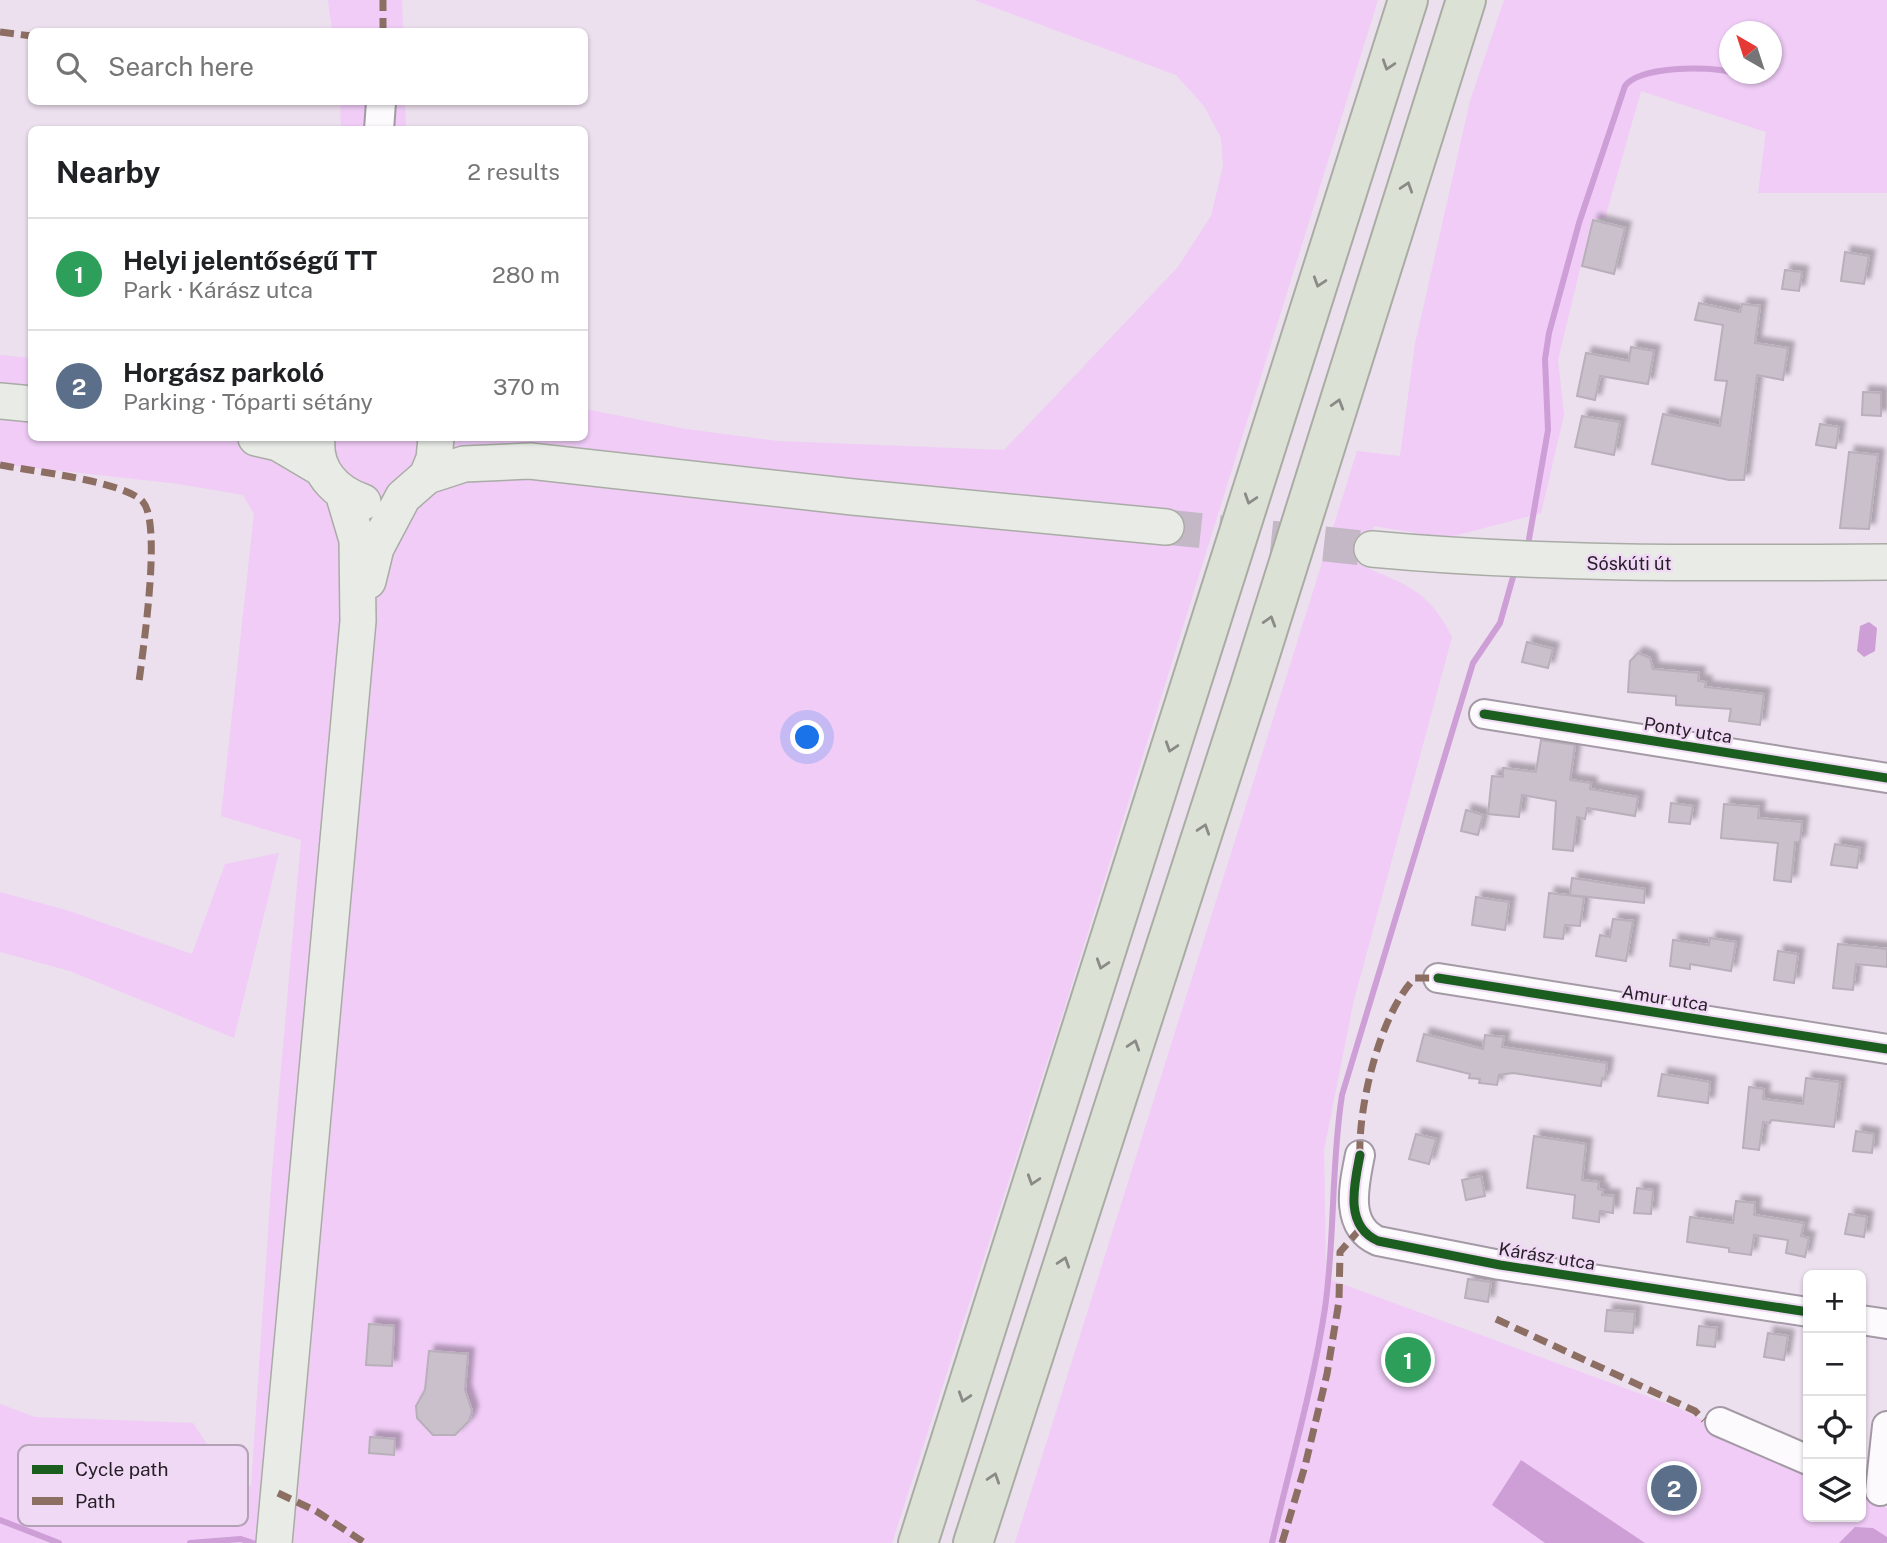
<!DOCTYPE html>
<html lang="en">
<head>
<meta charset="utf-8">
<style>
  :root { --surface:#fff; --page:#f6f6f6; --text:#202124; --muted:#757577; --line:#e0e0e0; --accent:#0f766e }
  body { margin:0; font-family:"Public Sans",sans-serif; background:var(--page); color:var(--text) }
  .controls { position:absolute; right:21px; bottom:21px; display:grid; overflow:hidden; border-radius:10px; box-shadow:0 2px 5px #0004 }
  .controls button { width:63px; height:63px; display:grid; place-items:center; padding:0; border:0; border-bottom:2px solid var(--line); background:var(--surface); color:var(--text); font:35px sans-serif }
  .compass { position:absolute; left:1719px; top:21px; width:63px; height:63px; border-radius:50%; background:var(--surface); box-shadow:0 2px 5px #0004; rotate:321deg }
  .you { position:absolute; left:808px; top:738px; width:24px; height:24px; margin:-18px; border:5px solid #fff; border-radius:50%; background:#1a73e8; box-shadow:0 0 0 10px #1a73e833 }
  .badge { display:grid; place-items:center; width:46px; height:46px; border-radius:50%; background:var(--accent); color:#fff; font-size:23px; font-weight:700 }
  .pin { position:absolute; translate:-50% -50%; border:4px solid #fff; box-shadow:0 2px 7px #0006 }
  .list { margin:0; padding:0; list-style:none }
  h2 { display:flex; justify-content:space-between; align-items:center; height:91px; margin:0; padding:0 28px; font-size:30px }
  h2 small { font-size:23px; font-weight:400; color:var(--muted) }
  .list li { display:grid; grid-template-columns:46px 1fr auto; gap:21px; align-items:center; box-sizing:border-box; height:112px; padding:0 28px; border-top:2px solid var(--line) }
  .list b { display:block; font-size:26px; white-space:nowrap }
  .list p { margin:0; font-size:23px; white-space:nowrap; color:var(--muted) }
  .list em { font-size:23px; font-style:normal; color:var(--muted) }
  .icon { flex:none; width:38px; height:38px; fill:none; stroke:currentColor; stroke-width:2; stroke-linecap:round; stroke-linejoin:round }
  .map { position:relative; flex:none; width:1887px; height:1543px; overflow:hidden }
  .search { position:absolute; background:var(--surface); box-shadow:0 2px 5px #0004; left:28px; top:28px; width:560px; height:77px; display:flex; align-items:center; gap:18px; box-sizing:border-box; padding:0 24px; border-radius:10px; color:var(--muted); font-size:26px }
  .panel { position:absolute; background:var(--surface); box-shadow:0 2px 5px #0004; left:28px; top:126px; width:560px; height:315px; border-radius:10px }
  .map>svg:first-child { display:block }
</style>
</head>
<body>
<div class="map">
<svg width="1887" height="1543" viewBox="0 0 1887 1543">
  <defs>
    <filter id="shadow"><feDropShadow dx="6" dy="-6" stdDeviation="2" flood-color="#0004"/></filter>
  </defs>
  <rect width="100%" height="100%" fill="#ecdfee"/>
  <path fill="#f0ccf7" fill-rule="evenodd" d="M328 0H402L403 31H332Z
    M974 0H1378L1065 1006 892 1543H0V1404L35 1417 193 1423 233 1484 251 1486 272 1173 301 840 221 816 254 514 243 495 179 484 0 464V355L31 358 32 438H584L585 409 686 429 777 441 1004 450 1178 267 1211 216 1223 166 1221 138 1204 106 1176 75Z
    M1504 0H1887V193H1758L1766 132 1641 91 1605 218 1592 219 1558 360 1564 415 1541 513 1446 538 1374 526 1361 565C1407 586 1428 589 1452 637L1353 1004 1324 1150 1326 1278 1676 1407 1808 1471V1517H1861V1496L1887 1508V1543H1015L1357 451 1400 456 1415 344 1470 101ZM1730 32H1772V74H1730Z
    M340 102H405L406 129H341Z
    M279 853 234 1038 70 971 0 952V892L69 911 192 954 225 864Z"/>
  <path fill="#cd9fd6" d="M1869 622 1877 628 1875 651 1864 657 1857 651 1860 626Z
    M1521 1460 1645 1543H1545L1492 1505Z
    M1855 1527 1873 1528 1887 1537V1543H1839Z"/>
  <g fill="none" stroke-linecap="round" stroke-linejoin="round">
    <path stroke="#cd9fd6" stroke-width="6" d="M1529 539 1548 430 1545 359 1549 333 1579 223 1625 86C1640 66 1707 66 1730 72
      M0 1520 59 1543
      M190 1543 241 1539 253 1543
      M1272 1543C1290 1465 1313 1388 1325 1308 1335 1238 1331 1165 1342 1095L1473 663 1500 623 1513 577"/>
  </g>
  <path fill="#c9c0cb" stroke="#b8afba" stroke-width="2" filter="url(#shadow)" d="M1593 220 1625 228 1614 274 1582 266Z
    M1845 252 1869 256 1864 284 1841 281Z
    M1785 270 1802 272 1799 291 1782 289Z
    M1699 303 1740 312 1742 304 1760 306 1755 343 1788 348 1783 380 1757 375 1744 480H1729L1652 464 1663 414 1720 426 1727 381 1715 380 1723 325 1695 320Z
    M1631 347 1654 351 1648 384 1600 376 1595 400 1577 396 1586 353 1629 361Z
    M1863 392 1881 393V416L1862 415Z
    M1582 416 1620 422 1614 455 1575 447Z
    M1820 424 1839 427 1836 448 1816 445Z
    M1849 452 1878 455 1869 529 1840 528Z
    M1527 642 1553 649 1548 668 1522 662Z
    M1638 653 1650 658 1653 669 1699 673 1698 681 1706 682 1705 687 1764 694 1760 725 1729 721 1731 709 1676 705V696L1628 692 1630 661Z
    M1541 740 1575 745 1570 780 1591 783 1590 789 1638 797 1635 816 1587 808 1585 819 1577 817 1573 851 1553 849 1556 801 1522 795 1519 817 1488 814 1492 776 1503 777V768L1536 772Z
    M1671 803 1693 806 1690 824 1669 822Z
    M1724 804 1759 807 1758 818 1802 822 1800 842H1795L1791 882 1774 880 1778 843 1721 838Z
    M1466 810 1483 815 1478 835 1461 831Z
    M1835 844 1860 848 1857 868 1831 865Z
    M1572 878 1645 889 1644 903 1570 895Z
    M1549 893 1584 897 1580 926 1565 925 1563 939 1544 937Z
    M1476 897 1509 902 1505 930 1472 925Z
    M1613 919 1633 921 1626 961 1596 956 1600 935 1610 937Z
    M1710 938 1736 942 1731 971 1690 964V969L1670 966 1673 940 1709 945Z
    M1838 944 1887 949V967L1856 964 1853 990 1833 988Z
    M1778 951 1798 954 1794 983 1774 980Z
    M1424 1034 1483 1049 1485 1035 1504 1037 1502 1047 1607 1063 1605 1079 1602 1078 1601 1086 1513 1073 1499 1075 1497 1085 1479 1083 1480 1079 1469 1078 1470 1074 1417 1061Z
    M1662 1074 1710 1082 1708 1103 1658 1096Z
    M1806 1078 1840 1082 1834 1127 1771 1120 1770 1123 1763 1122 1759 1150 1743 1148 1749 1087 1764 1089 1763 1099 1803 1104Z
    M1856 1131 1874 1134 1872 1153 1853 1151Z
    M1416 1134 1436 1139 1429 1164 1409 1159Z
    M1534 1136 1586 1144 1582 1180 1599 1182 1598 1189 1603 1190 1602 1195 1614 1196 1613 1213 1600 1211 1599 1222 1573 1218 1575 1195 1527 1188Z
    M1481 1176 1485 1196 1466 1200 1462 1180Z
    M1637 1188 1653 1190 1651 1214 1634 1213Z
    M1736 1201 1755 1203 1754 1215 1804 1223 1801 1236 1809 1238 1805 1257 1786 1253 1788 1240 1754 1235 1751 1255 1729 1252V1248L1687 1242 1690 1217 1733 1223Z
    M1849 1214 1867 1217 1864 1237 1845 1234Z
    M1468 1279 1491 1282 1488 1302 1465 1298Z
    M1607 1310 1635 1312 1633 1333 1605 1331Z
    M369 1324 394 1326 392 1366 366 1365Z
    M1699 1326 1717 1328 1715 1347 1697 1345Z
    M1768 1333 1788 1336 1784 1360 1764 1357Z
    M429 1351 468 1354 465 1390 472 1411 469 1421 455 1435H433L417 1418 416 1406 425 1390Z
    M370 1437 395 1439 394 1455 369 1453Z"/>
  <g fill="none" stroke-linecap="round" stroke-linejoin="round">
    <path stroke="#c4b8c6" stroke-width="35" stroke-dasharray="35 18" stroke-linecap="butt" d="M1166 527 1372 549"/>
    <g stroke="#a49aa6" stroke-width="32">
      <path id="minor" d="M379 130 381 102
        M1484 714 1887 778
        M1438 978 1887 1049
        M1360 1155C1354 1185 1344 1226 1378 1241L1500 1265 1808 1312
        M1861 1320 1887 1324
        M1720 1422 1808 1460
        M1880 1491 1887 1426"/>
    </g>
    <g stroke="#a9aca5" stroke-width="38">
      <path id="major" d="M0 401 32 404
        M256 438 278 443 322 469
        M317 438C314 470 334 492 363 502
        M427 476 434 459 436 438
        M1372 549C1544 565 1714 563 1887 562
        M368 581 376 548 403 497 427 476 464 464 530 461 853 497 1166 527
        M274 1543 358 621 357 540 343 493"/>
    </g>
    <g stroke="#a9aca5" stroke-width="42">
      <path id="highway" d="M918 1543 1408 0
        M973 1543 1250 686 1466 0"/>
    </g>
    <use href="#minor" stroke="#fcfafc" stroke-width="28"/>
    <use href="#major" stroke="#e9ece6" stroke-width="35"/>
    <use href="#highway" stroke="#dbe2d5" stroke-width="38"/>
    <path stroke="#8d6e63" stroke-width="7" stroke-dasharray="14 7" stroke-linecap="butt" d="M0 32 32 36
      M383 32V0
      M0 465C30 471 125 481 143 502 162 524 143 649 139 682
      M1360 1155C1358 1107 1380 1013 1415 978H1438
      M1496 1319 1695 1411 1704 1420
      M278 1493 316 1511 365 1543
      M1282 1543 1305 1466 1327 1374 1339 1301 1340 1252 1360 1229"/>
    <g stroke="#f0d9f4" stroke-width="13">
      <path id="cycleway" d="M1484 714 1887 778
        M1438 978 1887 1049
        M1360 1155C1354 1185 1344 1226 1378 1241L1500 1265 1808 1312"/>
    </g>
    <use href="#cycleway" stroke="#1b5e20" stroke-width="9"/>
  </g>
  <defs><path id="oneway-chevron" d="M-2-3.5L2.5 0L-2 3.5" fill="none" stroke-width="1.6" stroke-linecap="round" stroke-linejoin="round" transform="scale(1.75)"/></defs>
  <g stroke="#8a8a87">
    <use href="#oneway-chevron" transform="translate(1388 65) rotate(108)"/>
    <use href="#oneway-chevron" transform="translate(1407 187) rotate(-72)"/>
    <use href="#oneway-chevron" transform="translate(1319 282) rotate(108)"/>
    <use href="#oneway-chevron" transform="translate(1338 404) rotate(-73)"/>
    <use href="#oneway-chevron" transform="translate(1250 499) rotate(108)"/>
    <use href="#oneway-chevron" transform="translate(1270 621) rotate(-73)"/>
    <use href="#oneway-chevron" transform="translate(1171 747) rotate(108)"/>
    <use href="#oneway-chevron" transform="translate(1204 829) rotate(-72)"/>
    <use href="#oneway-chevron" transform="translate(1102 964) rotate(108)"/>
    <use href="#oneway-chevron" transform="translate(1134 1045) rotate(-72)"/>
    <use href="#oneway-chevron" transform="translate(1033 1180) rotate(108)"/>
    <use href="#oneway-chevron" transform="translate(1064 1262) rotate(-72)"/>
    <use href="#oneway-chevron" transform="translate(964 1397) rotate(108)"/>
    <use href="#oneway-chevron" transform="translate(994 1478) rotate(-72)"/>
  </g>
  <g text-anchor="middle" dominant-baseline="central" stroke-width="5" stroke-linejoin="round" paint-order="stroke">
    <g font-size="18" fill="#261e27" stroke="#f0d9f4">
      <text x="1629" y="563">Sóskúti út</text>
      <text transform="translate(1688 730) rotate(9)">Ponty utca</text>
      <text transform="translate(1665 998) rotate(9)">Amur utca</text>
      <text transform="translate(1547 1256) rotate(9)">Kárász utca</text>
    </g>
  </g>
  <rect x="18" y="1445" width="230" height="81" rx="10" fill="#f0d9f4" stroke="#b3a1b6" stroke-width="2"/>
  <rect x="32" y="1465" width="31" height="9" fill="#1b5e20"/>
  <rect x="32" y="1497" width="31" height="8" fill="#8d6e63"/>
  <g font-size="19" fill="#261e27">
    <text x="75" y="1476">Cycle path</text>
    <text x="75" y="1508">Path</text>
  </g>
</svg>
<div class="controls">
<button>+</button>
<button>−</button>
<button><svg class="icon" aria-label="locate" viewBox="0 0 24 24"><circle cx="12" cy="12" r="6"/><path d="M12 2v4M12 18v4M2 12h4M18 12h4"/></svg></button>
<button><svg class="icon" aria-label="layers" viewBox="0 0 24 24"><path d="M12 4l9 5-9 5-9-5zM3 14l9 5 9-5"/></svg></button>
</div>
<svg class="compass" viewBox="-18 -18 36 36"><path d="M0-13l5 13h-10z" fill="#e53935"/><path d="M0 13l5-13h-10z" fill="#757577"/></svg>
<div class="you"></div>
<div class="pin badge" style="left:1408px;top:1360px;background:#2e9e5b">1</div>
<div class="pin badge" style="left:1674px;top:1488px;background:#5c6f8a">2</div>
<div class="search"><svg class="icon" aria-label="search" viewBox="0 0 24 24"><circle cx="10" cy="10" r="6"/><path d="M15 15l6 6"/></svg>Search here</div>
<section class="panel">
<h2>Nearby<small>2 results</small></h2>
<ul class="list">
<li><span class="badge" style="background:#2e9e5b">1</span><div><b>Helyi jelentőségű TT</b><p>Park · Kárász utca</p></div><em>280 m</em></li>
<li><span class="badge" style="background:#5c6f8a">2</span><div><b>Horgász parkoló</b><p>Parking · Tóparti sétány</p></div><em>370 m</em></li>
</ul>
</section>
</div>
</body>
</html>
